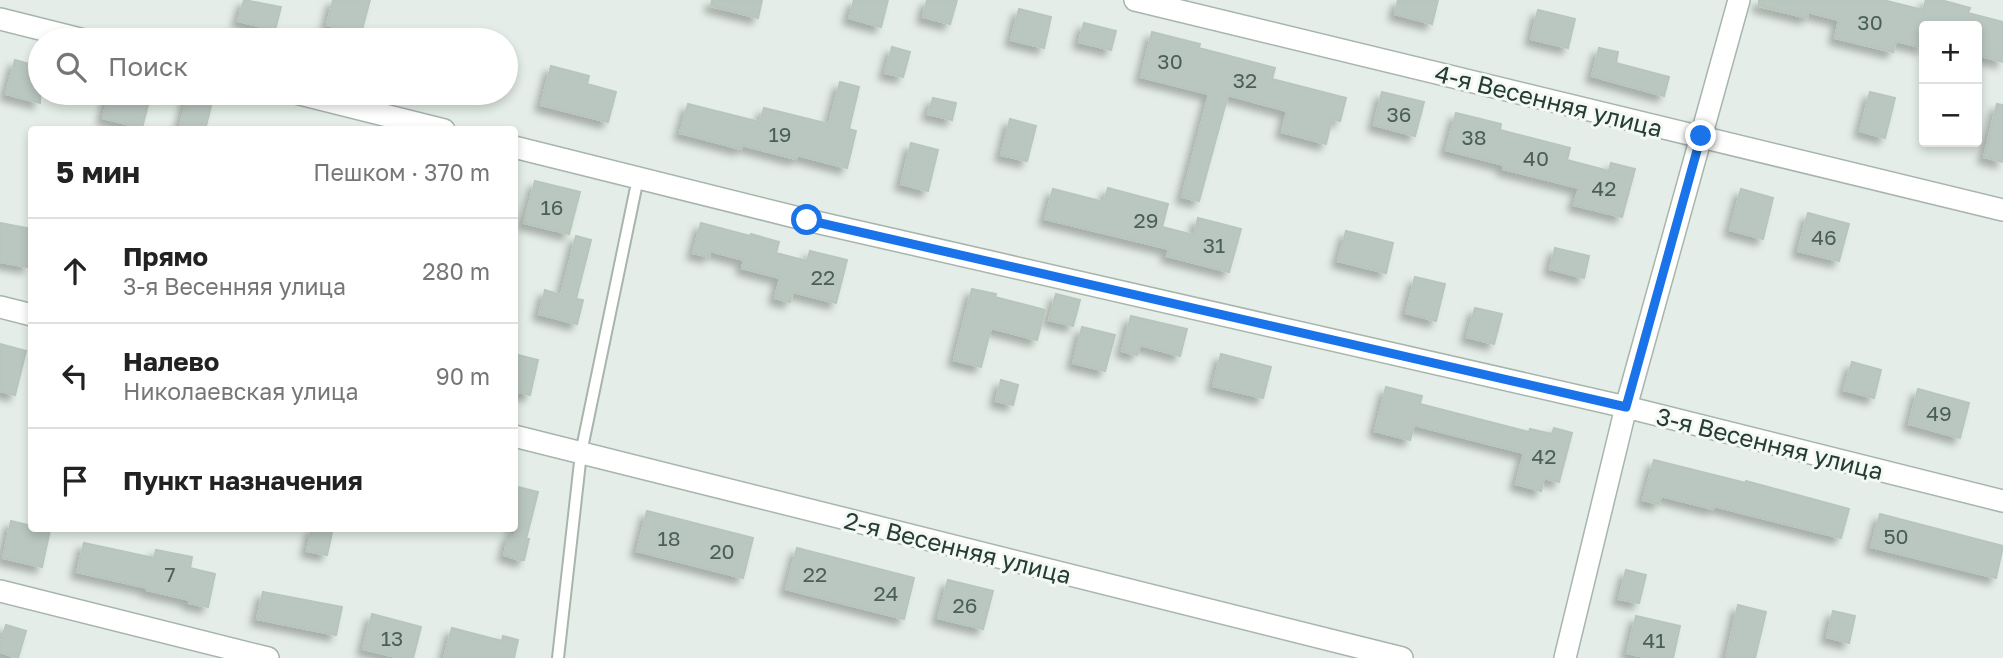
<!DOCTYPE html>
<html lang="ru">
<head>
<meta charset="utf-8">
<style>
  :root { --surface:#fff; --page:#f2f2f2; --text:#222; --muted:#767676; --line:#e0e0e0 }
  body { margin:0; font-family:"Golos Text",sans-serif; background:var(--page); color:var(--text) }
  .controls { position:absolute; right:21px; top:21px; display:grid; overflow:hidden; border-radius:7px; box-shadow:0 4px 10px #0003 }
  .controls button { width:63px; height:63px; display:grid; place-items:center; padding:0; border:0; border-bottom:2px solid var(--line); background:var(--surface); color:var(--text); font:35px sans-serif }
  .stop { position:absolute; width:21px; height:21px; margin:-16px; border:5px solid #1a73e8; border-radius:50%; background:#fff }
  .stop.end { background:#1a73e8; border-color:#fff; box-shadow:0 2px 7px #0008 }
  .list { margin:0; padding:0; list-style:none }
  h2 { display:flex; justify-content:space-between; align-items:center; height:91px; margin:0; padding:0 28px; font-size:30px }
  h2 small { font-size:23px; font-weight:400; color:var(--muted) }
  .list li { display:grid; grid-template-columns:46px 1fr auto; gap:21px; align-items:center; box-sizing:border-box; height:105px; padding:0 28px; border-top:2px solid var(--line) }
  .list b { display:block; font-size:26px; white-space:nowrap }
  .list p { margin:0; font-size:23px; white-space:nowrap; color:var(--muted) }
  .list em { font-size:23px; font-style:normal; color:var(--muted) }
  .icon { flex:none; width:38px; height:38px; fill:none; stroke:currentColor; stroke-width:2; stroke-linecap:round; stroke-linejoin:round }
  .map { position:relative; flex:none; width:2003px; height:658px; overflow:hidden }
  .search { position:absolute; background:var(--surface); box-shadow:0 4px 10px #0003; left:28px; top:28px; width:490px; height:77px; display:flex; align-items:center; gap:18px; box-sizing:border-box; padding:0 24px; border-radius:38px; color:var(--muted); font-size:26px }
  .panel { position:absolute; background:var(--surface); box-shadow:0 4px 10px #0003; left:28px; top:126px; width:490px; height:406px; border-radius:7px }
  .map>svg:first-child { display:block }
</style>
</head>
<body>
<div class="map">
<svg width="2003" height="658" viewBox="0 0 2003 658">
  <defs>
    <filter id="shadow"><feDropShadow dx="-6" dy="6" stdDeviation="3.5" flood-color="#0004"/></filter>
  </defs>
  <rect width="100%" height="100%" fill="#e4ede7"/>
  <path fill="#bac7c0" stroke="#b7c6bd" stroke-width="2" filter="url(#shadow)" d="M244 0 281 7 275 30 238 21Z
    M333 0H370L361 33 327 25Z
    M712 0H762L758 18 711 6Z
    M854 0H888L881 27 849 18Z
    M927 0H957L950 24 923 17Z
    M1398 0H1438L1432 24 1395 14Z
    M1759 0H1883L1923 10 1926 0H1941L1970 8 1968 13 2003 22V62L1977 55V26H1924V48L1896 41 1893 52 1835 38 1839 20 1808 12 1807 18 1759 6Z
    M1019 9 1051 17 1044 48 1011 40Z
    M1538 10 1575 19 1568 48 1531 39Z
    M1084 23 1116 31 1111 50 1079 42Z
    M1152 32 1200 44 1199 48 1275 68 1272 79 1346 98 1340 121 1332 119 1326 144 1282 132 1287 111 1228 95 1199 201 1182 197 1209 94 1141 77Z
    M892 47 910 52 903 77 885 73Z
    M1599 48 1618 52 1616 63 1669 77 1664 96 1592 76Z
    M15 60 40 67V103L6 94Z
    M551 66 589 76 587 84 616 92 608 122 541 105Z
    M840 82 859 87 849 129 856 131 847 168 797 155 796 159 742 145 741 149 680 133 688 104 760 122 764 108 829 124Z
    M1382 92 1424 102 1415 136 1374 125Z
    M1870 92 1895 98 1885 138 1860 131Z
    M109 93H151L142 128 103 118Z
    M188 95 212 102 205 130H179Z
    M933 98 956 103 952 120 928 114Z
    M1997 104 2003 105V162L1984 157Z
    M1456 113 1501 124 1500 130 1570 148 1567 160 1609 171 1611 163 1635 169 1622 217 1574 205 1579 188 1503 169 1504 165 1446 150Z
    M1010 119 1036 126 1027 161 1001 155Z
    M911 143 938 150 928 191 901 184Z
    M535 181 580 192 569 234 524 223Z
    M1108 188 1168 204 1162 227 1194 235 1198 218 1241 229 1229 272 1167 256 1169 249 1045 219 1053 189 1104 202Z
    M1741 189 1773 198 1763 239 1730 230Z
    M1808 213 1849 224 1839 261 1798 251Z
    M0 223 32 229V251L28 267 0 262Z
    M701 223 750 236 751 234 779 242 776 253 807 261 810 251 847 260 836 303 793 292 790 302 775 298 780 278 742 268 744 260 710 251 709 257 693 253Z
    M1346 231 1393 243 1386 273 1338 261Z
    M576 236 591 240 576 299 583 300 577 324 539 314 545 290 561 295Z
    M1555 248 1589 256 1584 278 1550 269Z
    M1415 277 1445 284 1436 321 1406 313Z
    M972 289 996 294 995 297 1045 310 1037 340 991 328 981 367 954 360Z
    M1056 294 1080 300 1073 326 1049 320Z
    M1475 308 1502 314 1494 344 1467 337Z
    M1131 316 1187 329 1180 356 1140 345 1137 355 1122 351Z
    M1082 327 1115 335 1105 371 1073 363Z
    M0 344 26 351 15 395 0 391Z
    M514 354 538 360 530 395 514 391Z
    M1221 354 1271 367 1263 398 1213 386Z
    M1852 362 1881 370 1874 398 1844 390Z
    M1001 380 1018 385 1013 405 996 401Z
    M1386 387 1422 396 1420 404 1529 432 1530 429 1552 434 1554 428 1572 433 1559 482 1544 478 1541 491 1516 484 1524 453 1414 425 1410 440 1375 431Z
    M1918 389 1969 403 1960 438 1909 424Z
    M1654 460 1746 483V481L1849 509 1841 538 1714 506 1713 509 1661 496 1659 504 1643 500Z
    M514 486 538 492 526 539H529L524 560H520L504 555 509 534 514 536Z
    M647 511 753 538 743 578 637 551Z
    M1880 514 2003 546 1996 578 1871 547Z
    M11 521 32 526V528L50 530 42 567 3 558Z
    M312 528H333L327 555 307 551Z
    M84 543 154 558 156 550 192 557 190 568 215 574 208 607 189 603 190 600 147 590 148 588 77 572Z
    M797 548 914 578 904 619 786 589Z
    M1626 570 1646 575 1639 603 1619 599Z
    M948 580 993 591 983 629 938 618Z
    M263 592 342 607 336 635 257 619Z
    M1738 605 1766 612 1755 658H1726Z
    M1833 611 1855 616 1849 643 1827 637Z
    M372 614 421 627 413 658H400L363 649Z
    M1636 616 1680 626 1673 658H1648L1627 653Z
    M6 625 26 631 18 658 0 652V645Z
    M452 628 502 641 503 636 518 640 514 658H444Z"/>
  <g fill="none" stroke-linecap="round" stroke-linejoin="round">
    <g stroke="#a7b5ad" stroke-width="14">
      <path id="service" d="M558 658 581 453 638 178"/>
    </g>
    <g stroke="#a7b5ad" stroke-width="24">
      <path id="minor" d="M1135 0 2003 210
        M0 19 84 40
        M296 93 444 130
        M514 147 807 220 1626 407 2003 501
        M0 307 32 315
        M514 436 1402 658
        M0 591 268 658
        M1565 658 1626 407 1739 0"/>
    </g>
    <use href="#service" stroke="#fff" stroke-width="10"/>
    <use href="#minor" stroke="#fff" stroke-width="21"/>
  </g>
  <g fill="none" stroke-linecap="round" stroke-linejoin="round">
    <path stroke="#1a73e8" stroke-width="9" d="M807 220 1626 407 1701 136"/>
  </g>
  <g text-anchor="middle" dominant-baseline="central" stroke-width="6" stroke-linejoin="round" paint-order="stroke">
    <g font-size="21" fill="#4a6056">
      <text x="1870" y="22">30</text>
      <text x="1170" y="61">30</text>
      <text x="1245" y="80">32</text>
      <text x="1399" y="114">36</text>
      <text x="780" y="134">19</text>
      <text x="1474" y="137">38</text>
      <text x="1536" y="158">40</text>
      <text x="1604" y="188">42</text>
      <text x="552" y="207">16</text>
      <text x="1146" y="220">29</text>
      <text x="1824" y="237">46</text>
      <text x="1214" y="245">31</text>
      <text x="823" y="277">22</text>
      <text x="1939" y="413">49</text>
      <text x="1544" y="456">42</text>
      <text x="1896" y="536">50</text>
      <text x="669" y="538">18</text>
      <text x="722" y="551">20</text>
      <text x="170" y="574">7</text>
      <text x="815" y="574">22</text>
      <text x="886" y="593">24</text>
      <text x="965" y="605">26</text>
      <text x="392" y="638">13</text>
      <text x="1654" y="640">41</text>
    </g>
    <g font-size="24" fill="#253d32" stroke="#f5f9f6">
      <text transform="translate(1549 100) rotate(14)">4-я Весенняя улица</text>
      <text transform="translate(1770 443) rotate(14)">3-я Весенняя улица</text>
      <text transform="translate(958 547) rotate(14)">2-я Весенняя улица</text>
    </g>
  </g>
</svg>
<div class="controls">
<button>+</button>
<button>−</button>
</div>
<div class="stop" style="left:807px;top:220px"></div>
<div class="stop end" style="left:1701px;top:136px"></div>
<div class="search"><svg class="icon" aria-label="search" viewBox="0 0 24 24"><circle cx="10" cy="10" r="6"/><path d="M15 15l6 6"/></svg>Поиск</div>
<section class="panel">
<h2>5 мин<small>Пешком · 370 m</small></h2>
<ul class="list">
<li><svg class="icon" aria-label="ahead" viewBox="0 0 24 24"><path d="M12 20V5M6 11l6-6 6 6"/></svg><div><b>Прямо</b><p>3-я Весенняя улица</p></div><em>280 m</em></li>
<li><svg class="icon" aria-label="left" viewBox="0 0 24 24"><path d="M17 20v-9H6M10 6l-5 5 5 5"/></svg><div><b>Налево</b><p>Николаевская улица</p></div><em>90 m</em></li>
<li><svg class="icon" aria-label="arrive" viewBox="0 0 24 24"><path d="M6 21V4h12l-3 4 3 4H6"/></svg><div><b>Пункт назначения</b></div></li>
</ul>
</section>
</div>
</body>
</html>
